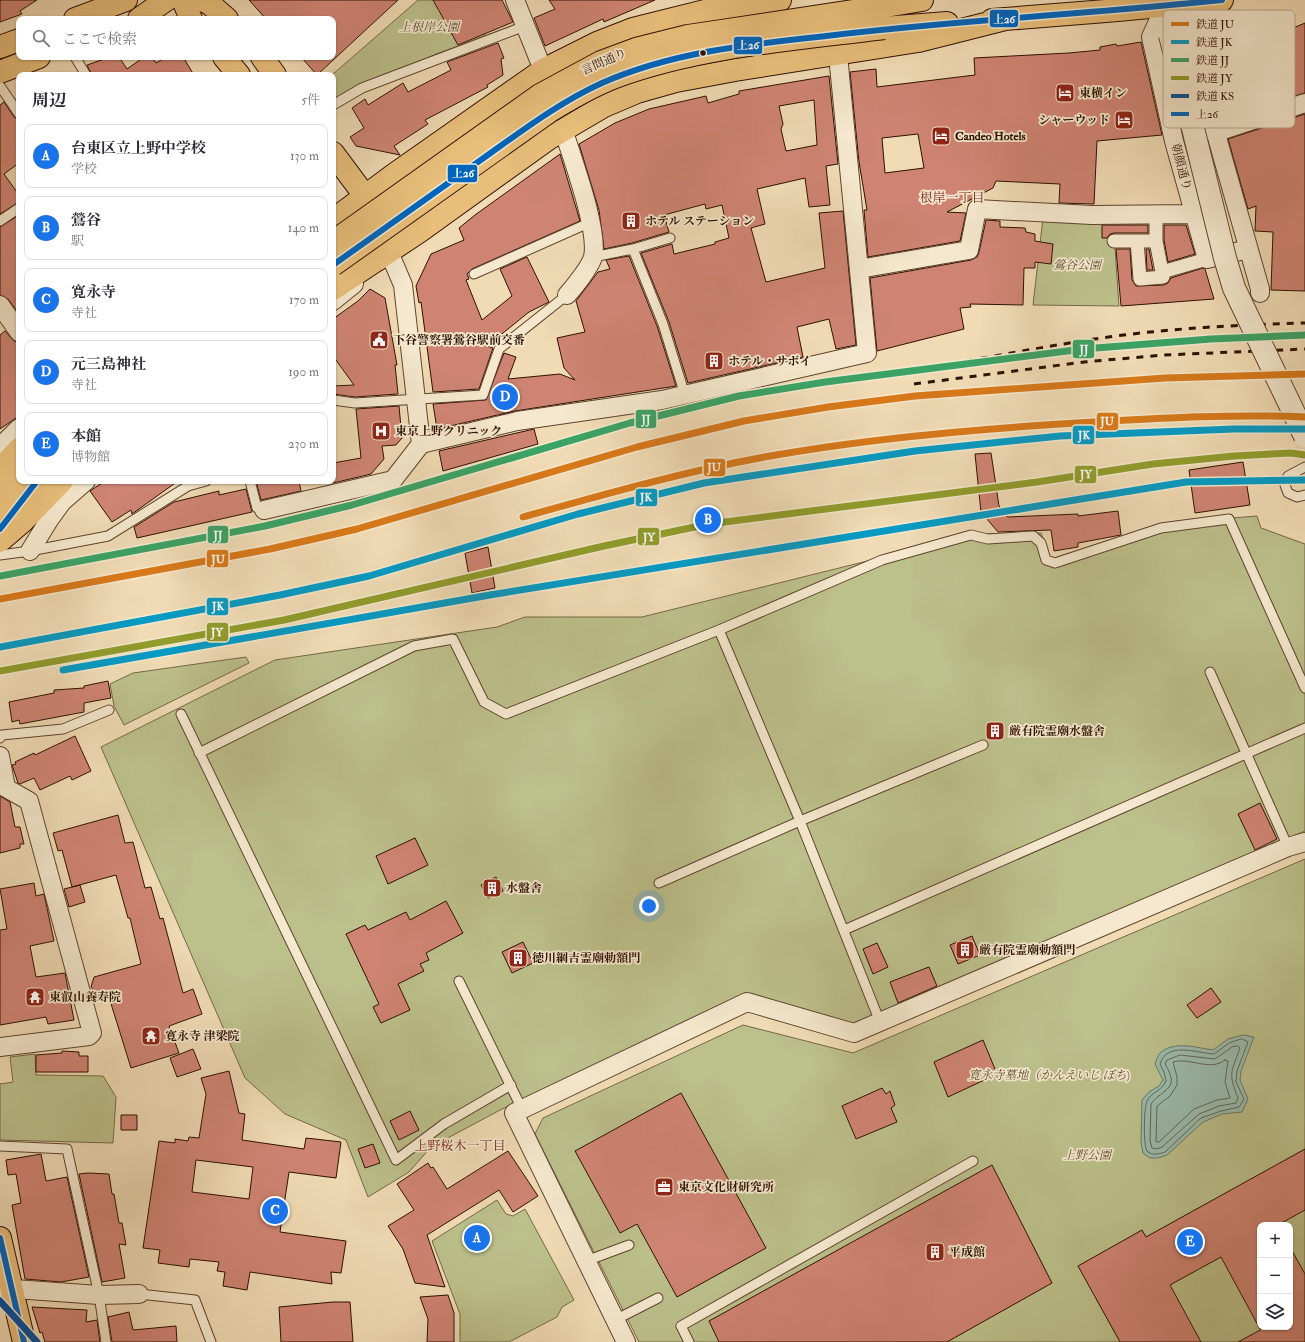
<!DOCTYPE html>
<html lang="ja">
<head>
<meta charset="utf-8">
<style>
  :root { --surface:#fff; --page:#f2f2f3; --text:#2b2b33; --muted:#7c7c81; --line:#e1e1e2; --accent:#1a73e8 }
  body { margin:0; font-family:"IM FELL Double Pica","Noto Serif JP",serif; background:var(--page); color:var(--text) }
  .controls { position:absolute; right:12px; bottom:12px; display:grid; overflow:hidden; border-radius:8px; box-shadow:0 1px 3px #0004 }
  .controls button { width:36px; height:36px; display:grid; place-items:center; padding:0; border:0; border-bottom:1px solid var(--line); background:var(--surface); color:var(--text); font:20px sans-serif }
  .you { position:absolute; left:649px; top:906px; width:14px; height:14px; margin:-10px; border:3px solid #fff; border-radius:50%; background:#1a73e8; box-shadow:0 0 0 6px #1a73e833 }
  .badge { display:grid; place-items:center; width:26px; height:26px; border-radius:50%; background:var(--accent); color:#fff; font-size:13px; font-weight:700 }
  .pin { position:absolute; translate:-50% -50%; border:2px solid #fff; box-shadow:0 1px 4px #0006 }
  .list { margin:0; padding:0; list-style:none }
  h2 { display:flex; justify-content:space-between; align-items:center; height:52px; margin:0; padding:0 16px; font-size:17px }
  h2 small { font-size:13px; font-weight:400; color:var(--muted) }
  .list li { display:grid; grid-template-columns:26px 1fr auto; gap:12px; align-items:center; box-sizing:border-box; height:64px; margin:0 8px 8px; padding:0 8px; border:1px solid var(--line); border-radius:8px }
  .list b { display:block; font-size:15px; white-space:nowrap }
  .list p { margin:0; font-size:13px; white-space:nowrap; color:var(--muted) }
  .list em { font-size:13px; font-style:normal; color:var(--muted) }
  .icon { flex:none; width:22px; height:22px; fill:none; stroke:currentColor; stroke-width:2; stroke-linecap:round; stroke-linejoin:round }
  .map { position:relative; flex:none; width:1305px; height:1342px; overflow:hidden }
  .search { position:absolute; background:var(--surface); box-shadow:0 1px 3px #0004; left:16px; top:16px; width:320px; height:44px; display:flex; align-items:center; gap:10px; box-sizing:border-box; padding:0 14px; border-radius:8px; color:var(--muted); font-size:15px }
  .panel { position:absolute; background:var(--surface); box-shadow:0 1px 3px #0004; left:16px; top:72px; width:320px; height:412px; border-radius:8px }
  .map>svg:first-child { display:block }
</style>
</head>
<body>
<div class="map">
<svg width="1305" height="1342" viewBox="0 0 1305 1342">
  <rect width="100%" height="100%" fill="#f0dbb4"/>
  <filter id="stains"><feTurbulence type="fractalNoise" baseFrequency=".005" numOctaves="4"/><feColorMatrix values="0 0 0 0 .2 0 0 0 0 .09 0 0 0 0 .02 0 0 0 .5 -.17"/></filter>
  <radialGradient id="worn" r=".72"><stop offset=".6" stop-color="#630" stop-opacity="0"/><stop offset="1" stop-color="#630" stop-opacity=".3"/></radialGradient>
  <path fill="#bcc08b" stroke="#756846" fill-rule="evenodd" d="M418 0H469L486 37 436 54 333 105 332 75Z
    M1043 218 1113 219 1119 306 1033 305Z
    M1257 516 1261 528 1305 544V831L853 1026 751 993 502 1109 431 1147 409 1172 368 1197 346 1140 285 1114 245 1078 101 747 275 660 497 627 525 617H642L976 534 1041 533 1051 559 1159 524Z
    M246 657 249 663 124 725 114 706 110 684 133 673Z
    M1305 859V1342H639L535 1134 543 1118 743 1025 853 1053ZM1260 1225H1290V1327H1260Z
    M35 1054 36 1075 103 1076 116 1097 113 1143 0 1140V1084L13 1082 10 1057Z
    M497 1200 506 1214 513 1216 525 1209 574 1300 562 1307 557 1317 509 1342H460V1314L432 1241Z"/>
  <path fill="#9abbac" stroke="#6f7767" d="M1243 1035 1254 1037 1241 1071 1240 1080 1248 1099 1242 1112 1222 1114 1203 1122 1167 1155 1158 1158H1150L1143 1153 1141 1143 1142 1100 1149 1092 1159 1086 1163 1080 1155 1064C1156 1061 1158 1055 1160 1053 1174 1040 1198 1048 1213 1050L1228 1039Z"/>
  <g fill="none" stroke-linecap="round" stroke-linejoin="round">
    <path stroke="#646656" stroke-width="1" d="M1242 1039 1248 1042 1237 1071 1236 1082 1244 1099 1239 1107 1221 1111 1201 1118 1165 1152C1159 1154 1152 1156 1147 1151 1143 1145 1144 1107 1147 1101 1151 1092 1161 1092 1166 1081L1164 1072 1160 1064C1167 1041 1197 1053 1214 1054L1229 1043Z
      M1238 1046 1240 1048C1231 1073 1228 1073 1238 1098L1236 1103 1219 1106 1199 1114 1162 1147 1157 1149 1152 1148 1150 1141 1151 1104C1163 1088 1181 1090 1165 1064L1167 1060 1180 1055 1215 1059 1232 1047Z
      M1225 1060 1228 1061 1225 1082 1230 1098 1217 1100 1194 1109 1159 1142H1156L1157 1106 1170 1096 1177 1085V1077L1173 1062C1190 1057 1210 1072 1225 1060Z"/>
  </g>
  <path fill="#cf8473" stroke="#2e1000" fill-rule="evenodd" d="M0 0H37L20 11 22 14 0 22Z
    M249 0H398L317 75 301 57H333V19H266Z
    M433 0H502L513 22 458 45Z
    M549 0H655L604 22 603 19 545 46 534 18 555 9Z
    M1288 23 1291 29 1305 23V93L1225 118 1216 95 1199 34 1268 30Z
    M1141 42 1162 135 1097 141 1094 204 1059 203 1060 184 996 181 993 188 947 212 966 213 960 241 868 257 864 210H867L859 162 850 72 876 69 877 87 975 75 974 58 1069 53 1100 50V47L1116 44 1117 46ZM918 134 924 168 885 173 882 138Z
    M498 43 504 58 501 59 503 75 487 85 488 87 425 120 428 124 394 146 400 155 356 146 350 137 364 128 352 108 365 99 368 105 403 83 408 92 451 70 447 62Z
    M110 57H119L127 69 144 57H152L156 63 166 57H183L194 75H92L87 65Z
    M829 76 838 164 826 166 830 205 809 207 805 178 757 189 765 224 751 228 766 282 825 268 819 213 843 211 856 345 836 349 829 319 797 327 803 357 688 383 669 322 641 253 672 244 674 254 715 244V242L729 238 722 205 706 209 705 204 664 215 669 232 632 243 604 249 599 210 579 144 615 123 649 109 706 96 708 103 739 94V91ZM814 100 817 145 786 151 781 129 783 124 779 106Z
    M4 102 14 117 19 120V163L4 174 19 195V202L0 214V105Z
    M1305 114V291L1271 290 1273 232 1255 231 1256 206 1248 209 1228 139Z
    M560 154 580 221 472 269 467 274 469 279 466 280 482 320 512 296 500 269 527 257 549 302 529 312 487 346 493 348 479 389 433 392 421 302 419 303 416 286 431 254 464 240 459 228 475 215Z
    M19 215V314L8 299 0 295V227Z
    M986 220 1000 221V227L1025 228 1026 232 1035 234V241L1053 244 1051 264 1035 262V268H1024L1023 305 970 304 971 307 960 308 964 329 877 351 870 278 971 260 977 257 979 252Z
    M1102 225H1148V233H1114L1110 234 1107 238H1102Z
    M1164 225H1186L1195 254 1168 262 1164 240Z
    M1116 249H1130L1132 280 1136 286 1164 285 1168 283 1171 278 1203 268 1205 269 1214 299 1121 306Z
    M1146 249H1149L1153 270H1147Z
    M629 256 657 326 676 386 515 411 437 429 433 404 486 400 504 353 516 357 508 379 560 374 575 380 564 368 557 338 585 332 576 301 598 272 610 269 606 260Z
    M370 289 385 298 397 365H395L398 394 355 397 333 394V386L354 385 333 356V319L358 301Z
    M5 331 14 341 19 342V416L0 429V335Z
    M399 406 402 438 396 445 382 446 384 459 371 474 333 483V463L361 458 356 409Z
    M534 429 538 444 443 471 439 451Z
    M991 453 999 506 1008 517 1078 514V516L1118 511 1121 535 1078 543V547L1054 551 1051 530 998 532 981 512 975 454Z
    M1243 462 1250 505 1195 513 1189 470Z
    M105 481H178L132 514 131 510 112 522 90 491Z
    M256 481H299L301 491 261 500Z
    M246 489 252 512 137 538 134 527 174 502 219 491V495Z
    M488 547 495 588 472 593 465 553Z
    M108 681 111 698 84 703V712L20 724 19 720 12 722 9 702 54 693V690L84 688V686Z
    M75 736 91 771 72 780 70 776 40 790 34 778 20 784 18 783 12 765 16 764 15 762 34 753 35 755Z
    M0 796 10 802 15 827H20L24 844H20V848L0 853Z
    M1260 803 1277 839 1255 850 1238 814Z
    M118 815 125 843 133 842 145 888 151 887 160 919 163 918 183 993 193 989 202 1014 169 1026 179 1053 131 1068 108 994 98 996 91 987 94 977 141 964 130 918H128L116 875 72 887 62 850 58 851 53 833Z
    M415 838 428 865 388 884 376 856Z
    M496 877 503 891 488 898 481 885Z
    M34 883 36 896 44 894 54 941 30 946 36 977 65 973 74 1020 48 1024 46 1017 0 1025V930L7 929 0 889Z
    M80 885 85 902 69 907 64 889Z
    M446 901 463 933 426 953 429 960 420 964 424 971 398 984 410 1010 381 1023 373 1007 379 1004 346 934 365 925 368 930 406 912 410 920Z
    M972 936 980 955 958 964 950 945Z
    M523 942 533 963 512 973 502 952Z
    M877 943 888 967 873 974 863 949Z
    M929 967 937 986 898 1003 890 982Z
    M1211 988 1221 1002 1197 1018 1187 1005Z
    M983 1040 997 1074 948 1097 934 1062Z
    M193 1049 201 1069 177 1077 170 1058Z
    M62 1051 79 1052V1056H88V1072H36V1055L62 1053Z
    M229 1071 239 1113 245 1114 242 1140 304 1149 306 1138 341 1142 336 1178 289 1172 280 1232 346 1241 341 1273 331 1272 332 1284 250 1272 247 1290 223 1286 225 1272 217 1271 219 1262 190 1259 189 1267 158 1263 160 1250 143 1248 159 1141 175 1143V1139L188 1141 189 1137 199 1138 206 1094 201 1078ZM196 1160 253 1167 249 1199 192 1192Z
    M882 1088 886 1094 890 1091 895 1105 891 1108 897 1122 856 1139 842 1106Z
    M681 1093 766 1248 677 1297 637 1224 620 1233 575 1151Z
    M410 1111 419 1130 399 1140 390 1121Z
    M121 1115H137V1130H121Z
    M373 1144 380 1163 365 1168 358 1149Z
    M1305 1149V1210L1278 1225H1260V1329L1221 1257 1170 1285 1201 1342H1120L1078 1266 1142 1230 1146 1237Z
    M508 1151 538 1196 513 1212 499 1190 427 1235 445 1287 415 1283 403 1249 388 1226 414 1210 397 1184 428 1163 431 1168 433 1167 447 1189Z
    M41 1154 46 1181 67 1177 89 1277 61 1282 25 1279 12 1205 21 1203 16 1174 8 1175 6 1160Z
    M992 1165 1052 1283 947 1342H719L709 1321Z
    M88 1173 109 1174 112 1194H114L119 1223H122L126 1245 119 1244 125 1278 102 1282 79 1174Z
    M1290 1247 1305 1274V1342H1238L1266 1327H1290Z
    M448 1295 454 1313V1342H427L428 1319 420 1297Z
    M333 1302H350L353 1342H281L279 1307Z
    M32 1307 87 1310 86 1322 97 1320 100 1342H45L42 1332 40 1333Z
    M129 1312 133 1330 176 1326 177 1342H112L108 1317Z"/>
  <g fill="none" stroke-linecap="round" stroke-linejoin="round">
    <g stroke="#5e432d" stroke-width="11">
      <path id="service" d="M75 57 86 75
        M0 86 19 114
        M333 105 362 88 525 26
        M0 221 19 208
        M633 249 663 324 685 395
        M593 257 633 249 670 238
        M474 274 591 222
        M333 400 355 403 483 395 499 349 567 295
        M1305 467 1288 476 1285 485 1288 493 1297 497 1305 495
        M250 481 257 508 264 510
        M0 555 30 551 108 536 188 486 206 481
        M719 630 800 821 880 1022
        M1210 672 1288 847
        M181 714 396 1160 444 1124 511 1085
        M0 738 2 735 63 729 109 710
        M199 753 414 646 453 639 484 702 506 714 719 630 882 560 971 535 988 539 1033 536 1041 543 1046 560 1055 563 1161 528 1229 519 1305 688
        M659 883 800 821 983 745
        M844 930 1305 728
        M459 981 522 1109
        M0 1146 67 1149 99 1295 106 1342
        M586 1261 629 1245
        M139 1294 195 1300 211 1342
        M615 1320 658 1298
        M689 1342 681 1326 973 1161"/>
    </g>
    <g stroke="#5e432d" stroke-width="15">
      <path id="pedestrian" d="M1114 241H1137
        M1156 241H1137L1140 279 1163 277 1156 241V214
        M1162 272 1207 259"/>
    </g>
    <g stroke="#5e432d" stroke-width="20">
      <path id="minor" d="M515 0 543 70
        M563 129C572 158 599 230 593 257 590 267 575 286 567 295
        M1214 133 1305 103
        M1248 249 1207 259 1174 141 1151 37 1165 6 1188 35 1260 289V293
        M379 261 389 252 403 285 421 444
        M859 269 969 250 977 209 1092 215 1193 214
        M333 301 354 284
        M0 305 19 332
        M0 447 19 428
        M264 510 393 480 421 444 517 421 662 400 867 353 838 55
        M30 551 49 520 62 502 86 481
        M0 756 6 788 29 801 92 1033 89 1036 0 1047
        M0 1288 99 1295 139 1294
        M626 1342 514 1113 747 1002 854 1033 1288 847 1305 842"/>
    </g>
    <g stroke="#5e432d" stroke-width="24">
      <path id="tertiary" d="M1164 0 1170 35"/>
    </g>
    <g stroke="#2e1000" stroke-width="24">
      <path id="primary" d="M183 0 191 19
        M202 0 210 4 227 19
        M880 7 922 0
        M75 19 126 0
        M139 19 166 0
        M992 20 1118 10 1222 0
        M884 28 947 23
        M0 47 19 40
        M224 57 239 75
        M262 57 275 75
        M0 72 39 57
        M333 153 365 196 370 209
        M333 220 392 176 543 70 597 43 633 29 705 11 780 0
        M333 289 420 231 548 139 604 106 637 92 676 81 735 70 918 41 1005 19
        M0 470 19 449
        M0 500 19 471
        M2 526 27 492 37 481
        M0 541 22 522 62 481
        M0 1238 24 1342"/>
    </g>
    <use href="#service" stroke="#f5e8ce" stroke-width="9"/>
    <use href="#pedestrian" stroke="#f5e8ce" stroke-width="13"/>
    <use href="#minor" stroke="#f5e8ce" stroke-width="18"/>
    <use href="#tertiary" stroke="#f5e8ce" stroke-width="22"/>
    <use href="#primary" stroke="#e8be7a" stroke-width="22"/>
    <path stroke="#2e1000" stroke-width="3" stroke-dasharray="7 7" stroke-linecap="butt" d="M912 370C969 361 1025 350 1082 341 1155 329 1231 325 1305 323
      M914 384 1084 362 1164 355 1305 349"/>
    <g stroke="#5e432d" stroke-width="24" stroke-linecap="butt">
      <path id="tertiary-bridge" d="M1170 35 1225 258 1234 288 1305 436"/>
    </g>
    <g stroke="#2e1000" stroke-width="24" stroke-linecap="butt">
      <path id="primary-bridge" d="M333 242 540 95 601 62 636 49 688 36 880 7
        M333 265 550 111C571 98 592 86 615 77 699 46 796 39 884 28"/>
    </g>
    <use href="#tertiary-bridge" stroke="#f5e8ce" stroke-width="22"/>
    <use href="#primary-bridge" stroke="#e8be7a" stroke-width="22"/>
    <g stroke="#f5e8ce" stroke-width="9">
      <path id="bus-1" d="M333 265C384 229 435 193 485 157 523 130 560 102 602 83 672 52 751 44 826 36 958 20 1090 14 1222 0
        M0 529 37 481
        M0 1238 24 1342"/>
    </g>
    <use href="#bus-1" stroke="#0065bd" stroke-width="6"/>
    <g stroke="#f5e8ce" stroke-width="10">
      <path id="rail-1" d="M523 517C605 494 686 471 770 456 877 437 986 428 1094 422 1165 418 1235 414 1305 417
        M0 599 270 549 357 529 637 447 744 421 828 407 915 396 1165 378 1305 374"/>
    </g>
    <g stroke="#f5e8ce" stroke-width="10">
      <path id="rail-2" d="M0 647 280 595 369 576 578 514 704 483 915 451 1060 436 1234 429H1305
        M63 670 490 595 1186 482 1305 480"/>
    </g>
    <g stroke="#f5e8ce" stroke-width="10">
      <path id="rail-3" d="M0 576 265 526 352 505 630 423 739 396 825 382 1083 349 1211 339 1305 335"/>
    </g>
    <g stroke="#f5e8ce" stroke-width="10">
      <path id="rail-4" d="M0 671 284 620 604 546 709 524 1037 482 1153 464 1234 456 1291 453 1305 455"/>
    </g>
    <g stroke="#f5e8ce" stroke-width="10">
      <path id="rail-5" d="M0 1301 37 1342"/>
    </g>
    <use href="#rail-1" stroke="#d8791a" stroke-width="7"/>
    <use href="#rail-2" stroke="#079ac3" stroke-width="7"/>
    <use href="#rail-3" stroke="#3ba366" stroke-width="7"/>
    <use href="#rail-4" stroke="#909c2b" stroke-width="7"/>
    <use href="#rail-5" stroke="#014ea0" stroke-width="7"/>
  </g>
  <defs>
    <g id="hotel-square" transform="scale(1)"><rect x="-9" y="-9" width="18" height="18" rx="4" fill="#8f2418" stroke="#f5e8ce"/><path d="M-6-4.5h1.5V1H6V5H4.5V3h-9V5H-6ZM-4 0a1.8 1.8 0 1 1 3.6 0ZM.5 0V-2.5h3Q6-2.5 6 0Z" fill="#fff"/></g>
    <g id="building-square" transform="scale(1)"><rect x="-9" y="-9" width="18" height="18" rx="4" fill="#8f2418" stroke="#f5e8ce"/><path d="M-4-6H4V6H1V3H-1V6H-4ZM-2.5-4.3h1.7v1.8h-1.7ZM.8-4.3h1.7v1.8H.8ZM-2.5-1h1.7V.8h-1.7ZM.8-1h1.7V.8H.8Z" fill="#fff"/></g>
    <g id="civic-square" transform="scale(1)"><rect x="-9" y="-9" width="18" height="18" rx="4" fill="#8f2418" stroke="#f5e8ce"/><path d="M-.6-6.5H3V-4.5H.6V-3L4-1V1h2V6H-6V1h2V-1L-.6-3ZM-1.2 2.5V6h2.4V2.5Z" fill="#fff"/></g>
    <g id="hospital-square" transform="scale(1)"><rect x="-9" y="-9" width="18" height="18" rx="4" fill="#8f2418" stroke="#f5e8ce"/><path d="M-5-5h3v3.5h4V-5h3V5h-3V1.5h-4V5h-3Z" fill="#fff"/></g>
    <g id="temple-square" transform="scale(1)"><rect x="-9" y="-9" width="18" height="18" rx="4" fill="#8f2418" stroke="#f5e8ce"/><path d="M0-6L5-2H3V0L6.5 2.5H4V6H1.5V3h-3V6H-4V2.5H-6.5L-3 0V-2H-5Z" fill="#fff"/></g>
    <g id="office-square" transform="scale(1)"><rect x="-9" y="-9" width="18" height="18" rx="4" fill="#8f2418" stroke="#f5e8ce"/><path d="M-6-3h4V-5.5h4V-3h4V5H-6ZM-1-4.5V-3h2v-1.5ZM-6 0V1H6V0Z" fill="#fff"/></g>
  </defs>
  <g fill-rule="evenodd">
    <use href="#hotel-square" x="1065" y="93"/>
    <use href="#hotel-square" x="1124" y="120"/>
    <use href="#hotel-square" x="941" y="136"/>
    <use href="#building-square" x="631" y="221"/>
    <use href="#civic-square" x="379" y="340"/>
    <use href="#building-square" x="714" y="361"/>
    <use href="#hospital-square" x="381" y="431"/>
    <use href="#building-square" x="995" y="731"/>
    <use href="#building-square" x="492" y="888"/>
    <use href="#building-square" x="965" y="950"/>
    <use href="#building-square" x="518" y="958"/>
    <use href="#temple-square" x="35" y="997"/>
    <use href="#temple-square" x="151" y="1036"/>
    <use href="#office-square" x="664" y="1187"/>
    <use href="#building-square" x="935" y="1252"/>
  </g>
  <circle fill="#2e1000" stroke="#f5e8ce" stroke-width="1.5" cx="703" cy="53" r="3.5"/>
  <g text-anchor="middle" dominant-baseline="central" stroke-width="3.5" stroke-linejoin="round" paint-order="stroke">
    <g font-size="12" font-style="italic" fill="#604e31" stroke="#f5e8ce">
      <text x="429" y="27">上根岸公園</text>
      <text x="1077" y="265">鶯谷公園</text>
      <text x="1049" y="1075">寛永寺墓地（かんえいじ ぼち)</text>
      <text x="1087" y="1155">上野公園</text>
    </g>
    <g font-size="12" fill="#2e1000" stroke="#f5e8ce">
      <text transform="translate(604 62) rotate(-24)">言問通り</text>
      <text transform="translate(1181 167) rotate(75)">朝顔通り</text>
    </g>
    <g font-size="12" font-weight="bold" fill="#2e1000" stroke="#f5e8ce" text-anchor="start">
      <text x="1079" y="93">東横イン</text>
      <text x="1110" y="120" text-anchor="end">シャーウッド</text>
      <text x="955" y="136">Candeo Hotels</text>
      <text x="645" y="221">ホテル ステーション</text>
      <text x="393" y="340">下谷警察署鶯谷駅前交番</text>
      <text x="728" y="361">ホテル・サボイ</text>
      <text x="395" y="431">東京上野クリニック</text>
      <text x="1009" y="731">厳有院霊廟水盤舎</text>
      <text x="506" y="888">水盤舎</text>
      <text x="979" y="950">厳有院霊廟勅額門</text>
      <text x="532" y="958">徳川綱吉霊廟勅額門</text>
      <text x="49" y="997">東叡山養寿院</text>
      <text x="165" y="1036">寛永寺 津梁院</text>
      <text x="678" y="1187">東京文化財研究所</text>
      <text x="949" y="1252">平成館</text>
    </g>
    <g font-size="13" fill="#7a1f14" stroke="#f5e8ce">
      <text x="952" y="198">根岸一丁目</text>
      <text x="460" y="1146">上野桜木一丁目</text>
    </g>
  </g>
  <rect x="1163" y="10" width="132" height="118" rx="6" fill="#f5e8ce" stroke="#b9a790" stroke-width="1"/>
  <rect x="1171" y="22" width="18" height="4" fill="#d8791a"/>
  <rect x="1171" y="40" width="18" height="4" fill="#079ac3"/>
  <rect x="1171" y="58" width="18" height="4" fill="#3ba366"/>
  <rect x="1171" y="76" width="18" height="4" fill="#909c2b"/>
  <rect x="1171" y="94" width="18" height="4" fill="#014ea0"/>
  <rect x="1171" y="112" width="18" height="4" fill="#0065bd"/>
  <g font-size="11" fill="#2e1000">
    <text x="1196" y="28">鉄道 JU</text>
    <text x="1196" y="46">鉄道 JK</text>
    <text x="1196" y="64">鉄道 JJ</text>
    <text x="1196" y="82">鉄道 JY</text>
    <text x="1196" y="100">鉄道 KS</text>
    <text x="1196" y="118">上26</text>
  </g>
  <g stroke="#f5e8ce" stroke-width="1.5">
    <rect x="989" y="9" width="30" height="19" rx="4" fill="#0065bd"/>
    <rect x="733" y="36" width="30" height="19" rx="4" fill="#0065bd"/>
    <rect x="447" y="164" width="31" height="19" rx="4" fill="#0065bd"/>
    <rect x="1072" y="339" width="23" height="20" rx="4" fill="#3ba366"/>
    <rect x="635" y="409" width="22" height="20" rx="4" fill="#3ba366"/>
    <rect x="1096" y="412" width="23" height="19" rx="4" fill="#d8791a"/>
    <rect x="1072" y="425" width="23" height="20" rx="4" fill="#079ac3"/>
    <rect x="703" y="458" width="23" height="19" rx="4" fill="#d8791a"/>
    <rect x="1074" y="465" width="23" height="19" rx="4" fill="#909c2b"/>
    <rect x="635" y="488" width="23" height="19" rx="4" fill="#079ac3"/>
    <rect x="207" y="525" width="22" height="19" rx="4" fill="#3ba366"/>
    <rect x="637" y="527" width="23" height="19" rx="4" fill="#909c2b"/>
    <rect x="206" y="549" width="23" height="19" rx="4" fill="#d8791a"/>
    <rect x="206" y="597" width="23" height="19" rx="4" fill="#079ac3"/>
    <rect x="206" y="622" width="23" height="20" rx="4" fill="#909c2b"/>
  </g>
  <g font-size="11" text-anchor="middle" font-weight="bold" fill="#fff">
    <text x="1004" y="23">上26</text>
    <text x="748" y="49">上26</text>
    <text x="463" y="177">上26</text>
    <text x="1084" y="353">JJ</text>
    <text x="646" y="423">JJ</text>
    <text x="1107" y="425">JU</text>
    <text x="1084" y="439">JK</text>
    <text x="714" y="471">JU</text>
    <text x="1086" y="478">JY</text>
    <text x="646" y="501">JK</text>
    <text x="218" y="539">JJ</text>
    <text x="649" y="541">JY</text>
    <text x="218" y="563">JU</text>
    <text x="218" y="610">JK</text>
    <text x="217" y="636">JY</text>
  </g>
  <rect width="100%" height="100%" filter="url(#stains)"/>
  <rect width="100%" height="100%" fill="url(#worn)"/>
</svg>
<div class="controls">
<button>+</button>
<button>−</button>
<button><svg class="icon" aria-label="layers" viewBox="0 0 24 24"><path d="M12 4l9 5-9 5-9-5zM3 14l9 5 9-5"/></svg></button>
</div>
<div class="you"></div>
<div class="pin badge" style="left:477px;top:1238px">A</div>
<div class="pin badge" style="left:708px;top:520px">B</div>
<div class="pin badge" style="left:275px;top:1211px">C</div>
<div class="pin badge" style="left:505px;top:397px">D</div>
<div class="pin badge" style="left:1190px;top:1242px">E</div>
<div class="search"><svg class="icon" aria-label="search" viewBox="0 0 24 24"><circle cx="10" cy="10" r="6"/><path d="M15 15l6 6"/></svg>ここで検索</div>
<section class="panel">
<h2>周辺<small>5件</small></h2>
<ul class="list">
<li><span class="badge">A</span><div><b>台東区立上野中学校</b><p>学校</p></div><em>130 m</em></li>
<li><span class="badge">B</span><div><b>鶯谷</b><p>駅</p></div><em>140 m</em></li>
<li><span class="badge">C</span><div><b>寛永寺</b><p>寺社</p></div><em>170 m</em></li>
<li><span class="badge">D</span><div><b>元三島神社</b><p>寺社</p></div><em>190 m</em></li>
<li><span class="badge">E</span><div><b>本館</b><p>博物館</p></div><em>230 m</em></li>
</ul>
</section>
</div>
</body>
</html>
